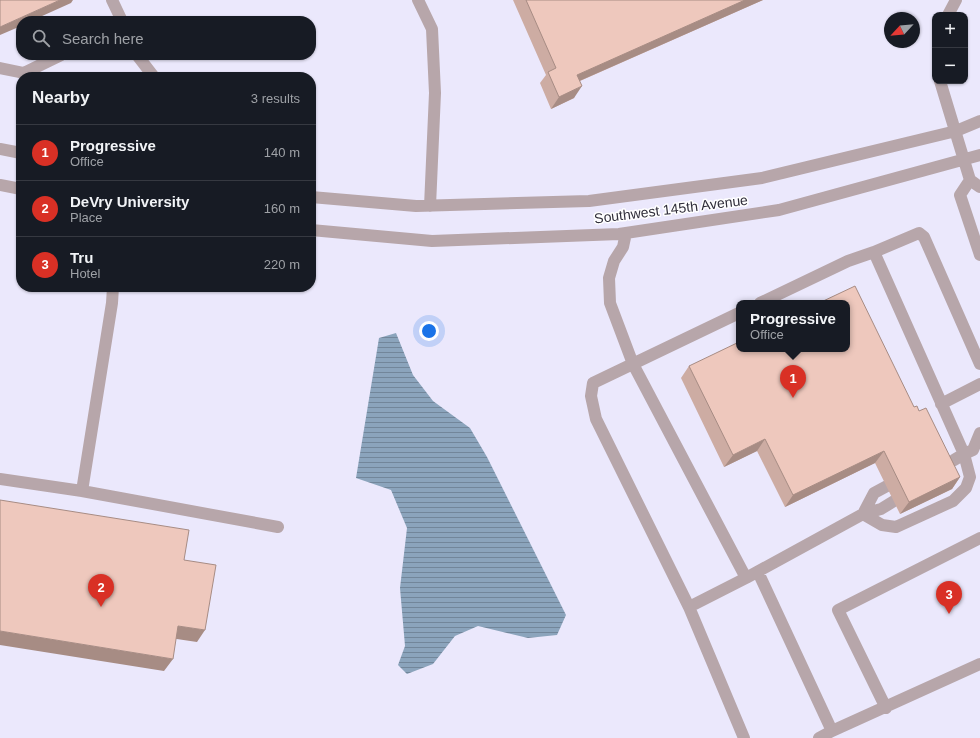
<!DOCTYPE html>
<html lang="en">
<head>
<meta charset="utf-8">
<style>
  :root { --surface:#171b24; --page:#242831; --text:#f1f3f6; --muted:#9ea1a6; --line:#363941; --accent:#d93025 }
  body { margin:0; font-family:Arial,sans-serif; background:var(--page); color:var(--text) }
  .controls { position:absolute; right:12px; top:12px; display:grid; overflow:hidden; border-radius:8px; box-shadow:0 1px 3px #0004 }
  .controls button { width:36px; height:36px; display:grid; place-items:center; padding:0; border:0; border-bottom:1px solid var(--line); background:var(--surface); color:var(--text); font:20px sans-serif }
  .compass { position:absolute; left:884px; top:12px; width:36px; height:36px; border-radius:50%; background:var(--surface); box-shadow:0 1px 3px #0004; rotate:244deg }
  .you { position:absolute; left:429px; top:331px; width:14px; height:14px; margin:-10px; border:3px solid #fff; border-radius:50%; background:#1a73e8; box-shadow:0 0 0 6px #1a73e833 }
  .badge { display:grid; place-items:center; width:26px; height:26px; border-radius:50%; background:var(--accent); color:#fff; font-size:13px; font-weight:700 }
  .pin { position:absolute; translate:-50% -33px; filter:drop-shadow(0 1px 2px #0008) }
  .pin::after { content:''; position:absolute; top:21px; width:14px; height:12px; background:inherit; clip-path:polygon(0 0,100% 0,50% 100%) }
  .popup { position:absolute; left:736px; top:300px; width:114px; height:52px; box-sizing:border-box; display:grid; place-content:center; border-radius:8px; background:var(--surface); filter:drop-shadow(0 1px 3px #0005); font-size:13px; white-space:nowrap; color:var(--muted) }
  .popup b { font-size:15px; color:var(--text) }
  .popup::after { content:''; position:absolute; left:50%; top:100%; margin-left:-8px; border:8px solid transparent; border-top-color:var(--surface) }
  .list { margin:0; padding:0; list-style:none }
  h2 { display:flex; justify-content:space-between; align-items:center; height:52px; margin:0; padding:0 16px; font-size:17px }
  h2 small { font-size:13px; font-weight:400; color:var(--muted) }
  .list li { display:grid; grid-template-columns:26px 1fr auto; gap:12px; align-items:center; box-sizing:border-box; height:56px; padding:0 16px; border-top:1px solid var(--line) }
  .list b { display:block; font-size:15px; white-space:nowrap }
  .list p { margin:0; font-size:13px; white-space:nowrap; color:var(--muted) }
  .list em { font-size:13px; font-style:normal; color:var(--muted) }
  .icon { flex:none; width:22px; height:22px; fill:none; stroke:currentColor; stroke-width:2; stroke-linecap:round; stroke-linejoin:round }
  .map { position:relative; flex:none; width:980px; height:738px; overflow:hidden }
  .search { position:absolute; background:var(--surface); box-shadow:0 1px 3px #0004; left:16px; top:16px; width:300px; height:44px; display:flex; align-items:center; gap:10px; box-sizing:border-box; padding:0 14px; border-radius:16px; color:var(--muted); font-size:15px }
  .panel { position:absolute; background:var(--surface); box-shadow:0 1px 3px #0004; left:16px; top:72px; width:300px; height:220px; border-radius:16px }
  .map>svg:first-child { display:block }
</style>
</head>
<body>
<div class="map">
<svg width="980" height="738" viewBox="0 0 980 738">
  <defs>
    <pattern id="water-rules" width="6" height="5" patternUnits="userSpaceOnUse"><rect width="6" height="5" fill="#8ba4bc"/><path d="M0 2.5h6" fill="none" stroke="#72869a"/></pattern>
  </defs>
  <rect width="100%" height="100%" fill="#ebe8fc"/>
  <path fill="url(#water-rules)" d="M396 333 413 375 433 401 470 428 487 457 566 615 557 635 528 638 478 626 455 636 433 664 407 674 398 665 405 646 400 588 407 528 391 490 356 478 379 338Z"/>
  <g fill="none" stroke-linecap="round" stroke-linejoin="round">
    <path stroke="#b7a6aa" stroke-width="12" d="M112 0 122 21
      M418 0 432 29 435 93 430 206
      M948 15 956 0
      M137 55 154 77
      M0 68 24 73 61 55
      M940 81 970 180 980 187
      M0 149 21 153
      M970 180 960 195 980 255
      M0 185 21 189
      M311 197 416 206 589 201 762 178 956 131 980 121
      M311 230 432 241 619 234 779 210 980 155
      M626 233 623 247 614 261 609 278 610 303 633 364 746 578 863 514 881 509 894 501
      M874 252 919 233 924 237 980 364
      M760 303 848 261 874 252 964 454 954 460
      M941 404 980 384
      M0 479 82 491 112 303 113 287
      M82 491 278 527
      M863 514 882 525 896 527 953 501 966 488 970 477 964 454 973 450 980 433
      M863 514 874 493 887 486
      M758 572 832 731 819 738
      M689 607 596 419 591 396 593 383 739 313
      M886 708 838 610 980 538
      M832 731 980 664
      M744 738 689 607 746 578"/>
  </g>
  <path fill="#cdaca3" d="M513 0H763L580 81 574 98 551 109 540 83 546 75Z
    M689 366 919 411 960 477 952 489 900 514 875 463 785 507 757 451 724 467 681 378Z"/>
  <path fill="#a78c84" d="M60 0H73L71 3 31 21H21V26L0 35V27Z
    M745 0H763L568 86 577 75Z
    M582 86 574 98 551 109 559 97Z
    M765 439 757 451 724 467 733 455Z
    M884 451 875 463 785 507 793 495Z
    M960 477 952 489 900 514 909 502Z
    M178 626 205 630 197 642 170 638Z
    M0 631 173 659 164 671 0 645Z"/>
  <path fill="#eec8bd" stroke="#a78c84" d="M0 0H60L0 27Z
    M526 0H745L577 75 582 86 559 97 548 72 556 68Z
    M855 286 914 407 917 406 919 411 926 408 960 477 909 502 884 451 793 495 765 439 733 455 689 366 739 342V349H847V303H819Z
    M0 500 189 530 184 560 216 565 205 630 178 626 173 659 0 631Z"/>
  <g text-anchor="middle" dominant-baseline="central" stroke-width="3" stroke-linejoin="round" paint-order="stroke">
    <g font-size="14" fill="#302e3b" stroke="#fff">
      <text transform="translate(671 209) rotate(-7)">Southwest 145th Avenue</text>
    </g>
  </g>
</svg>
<div class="controls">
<button>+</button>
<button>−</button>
</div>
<svg class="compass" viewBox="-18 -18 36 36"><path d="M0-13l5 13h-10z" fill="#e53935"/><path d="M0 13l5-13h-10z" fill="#9ea1a6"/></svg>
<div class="you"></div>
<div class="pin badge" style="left:793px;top:398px">1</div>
<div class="popup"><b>Progressive</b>Office</div>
<div class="pin badge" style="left:101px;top:607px">2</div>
<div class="pin badge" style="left:949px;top:614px">3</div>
<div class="search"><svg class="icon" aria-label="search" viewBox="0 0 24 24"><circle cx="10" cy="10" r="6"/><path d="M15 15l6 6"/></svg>Search here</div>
<section class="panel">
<h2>Nearby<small>3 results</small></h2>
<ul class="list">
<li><span class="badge">1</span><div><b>Progressive</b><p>Office</p></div><em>140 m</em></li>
<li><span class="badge">2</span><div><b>DeVry University</b><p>Place</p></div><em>160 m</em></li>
<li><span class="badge">3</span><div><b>Tru</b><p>Hotel</p></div><em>220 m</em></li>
</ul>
</section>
</div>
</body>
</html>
